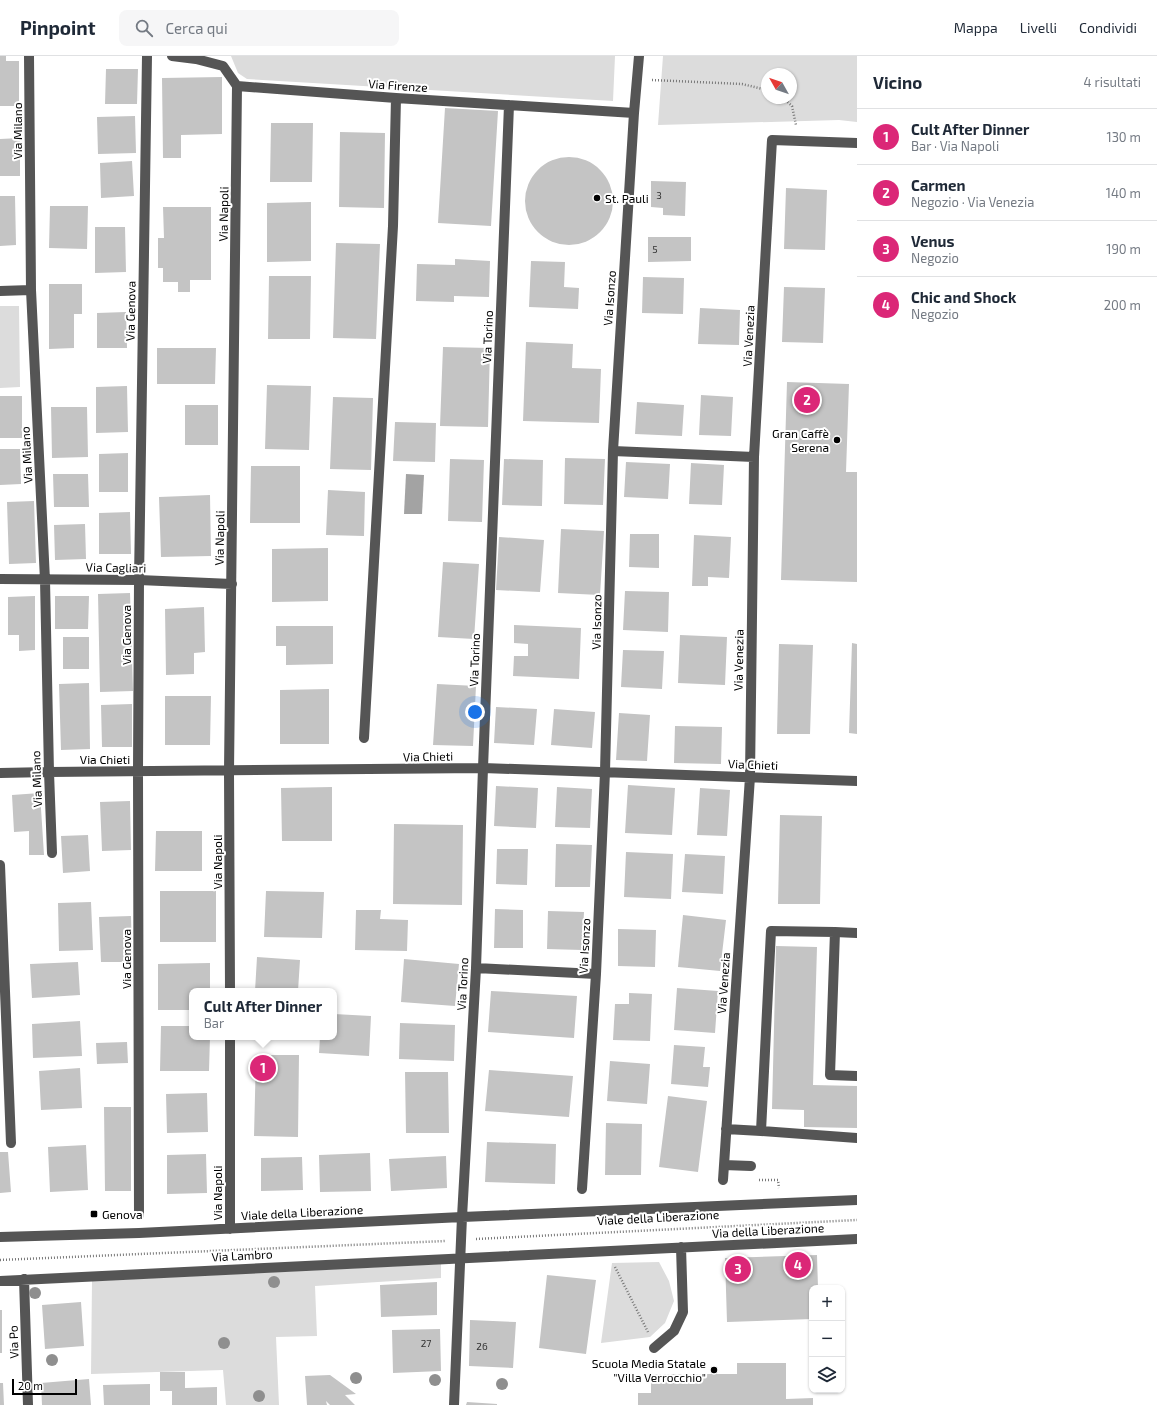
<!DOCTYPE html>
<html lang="it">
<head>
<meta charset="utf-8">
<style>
  :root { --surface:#fff; --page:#f6f6f7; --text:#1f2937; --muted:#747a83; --line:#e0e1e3; --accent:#db2777 }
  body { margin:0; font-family:"Exo 2",sans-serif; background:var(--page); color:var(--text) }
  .controls { position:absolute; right:12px; bottom:12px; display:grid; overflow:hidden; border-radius:8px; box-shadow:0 1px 3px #0004 }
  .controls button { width:36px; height:36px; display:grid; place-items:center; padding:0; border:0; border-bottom:1px solid var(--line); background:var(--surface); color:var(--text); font:20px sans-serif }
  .compass { position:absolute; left:761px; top:12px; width:36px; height:36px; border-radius:50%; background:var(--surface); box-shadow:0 1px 3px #0004; rotate:310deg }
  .scale { position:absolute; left:12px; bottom:10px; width:65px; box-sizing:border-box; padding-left:4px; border:2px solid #000; border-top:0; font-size:11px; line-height:14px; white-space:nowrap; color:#000; -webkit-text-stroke:3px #fff; paint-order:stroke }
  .you { position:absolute; left:475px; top:656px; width:14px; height:14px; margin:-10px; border:3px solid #fff; border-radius:50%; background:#1a73e8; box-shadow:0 0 0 6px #1a73e833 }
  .badge { display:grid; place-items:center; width:26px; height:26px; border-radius:50%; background:var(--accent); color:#fff; font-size:13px; font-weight:700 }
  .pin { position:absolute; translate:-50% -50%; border:2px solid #fff; box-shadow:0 1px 4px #0006 }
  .popup { position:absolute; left:189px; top:932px; width:148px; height:52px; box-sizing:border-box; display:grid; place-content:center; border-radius:8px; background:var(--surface); filter:drop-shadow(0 1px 3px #0005); font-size:13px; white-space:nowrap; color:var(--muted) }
  .popup b { font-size:15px; color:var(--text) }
  .popup::after { content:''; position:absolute; left:50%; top:100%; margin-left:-8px; border:8px solid transparent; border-top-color:var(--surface) }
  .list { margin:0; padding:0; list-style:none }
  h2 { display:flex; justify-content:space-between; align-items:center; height:52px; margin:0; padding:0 16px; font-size:17px }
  h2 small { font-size:13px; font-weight:400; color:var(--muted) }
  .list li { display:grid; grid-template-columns:26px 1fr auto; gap:12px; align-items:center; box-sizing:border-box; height:56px; padding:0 16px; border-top:1px solid var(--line) }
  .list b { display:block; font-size:15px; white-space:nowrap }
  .list p { margin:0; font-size:13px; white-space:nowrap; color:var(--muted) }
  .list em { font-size:13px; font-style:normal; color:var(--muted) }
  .icon { flex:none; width:22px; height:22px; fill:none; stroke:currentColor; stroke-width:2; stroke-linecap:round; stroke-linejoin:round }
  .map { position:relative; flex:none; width:857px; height:1349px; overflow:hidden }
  header { display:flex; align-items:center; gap:24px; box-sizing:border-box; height:56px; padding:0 20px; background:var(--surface); border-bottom:1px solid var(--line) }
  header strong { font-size:19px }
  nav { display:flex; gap:22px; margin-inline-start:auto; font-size:14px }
  .search { width:280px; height:36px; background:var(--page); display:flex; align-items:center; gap:10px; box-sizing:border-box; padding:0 14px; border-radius:8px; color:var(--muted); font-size:15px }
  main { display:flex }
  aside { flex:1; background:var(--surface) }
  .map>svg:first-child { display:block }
</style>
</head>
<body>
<header>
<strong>Pinpoint</strong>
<div class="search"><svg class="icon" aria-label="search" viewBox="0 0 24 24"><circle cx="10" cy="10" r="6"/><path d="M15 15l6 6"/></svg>Cerca qui</div>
<nav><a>Mappa</a><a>Livelli</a><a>Condividi</a></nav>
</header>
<main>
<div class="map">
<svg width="857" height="1349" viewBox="0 0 857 1349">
  <rect width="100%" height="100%" fill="#fff"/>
  <path fill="#dcdcdc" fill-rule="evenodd" d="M231 0H615L613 45 247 23 238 17Z
    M663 0H857V66L839 64 658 69ZM767 18H791V42H767Z
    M0 250H19L20 331 0 332Z
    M659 1206 669 1225 674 1245 665 1267 650 1281 601 1287 612 1207Z
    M441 1208V1222L315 1230 317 1280 276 1281 279 1349H226L223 1314 91 1318 92 1225Z"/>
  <path fill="#a3a3a3" d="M406 418 424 419 422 458H404Z"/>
  <path fill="#c4c4c4" d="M0 0H6V5H19V50H0Z
    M106 13H138L137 48H105Z
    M222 21V78L181 79V102H163L162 22Z
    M445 52 498 55 491 170 438 167Z
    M135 60 136 97 98 98 97 61Z
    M271 67H313L312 126H270Z
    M340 76 385 77 384 152 339 151Z
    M20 82V120H0V83Z
    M525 145a44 44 0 1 1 88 0a44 44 0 1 1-88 0Z
    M132 105 134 140 101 142 100 107Z
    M651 125 686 126 685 160 663 159V152L651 151Z
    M786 132 827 134 825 194 784 193Z
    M0 140H15L16 189 0 190Z
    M311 146V205L267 206V147Z
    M50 150H88L87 193 49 192Z
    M163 151H211V224H190V236H178V226H163V212H158V182H164Z
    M95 171H125L126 216 95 217Z
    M648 181H691V205L648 206Z
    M336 187 380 188 376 283 333 282Z
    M455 203 490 205 489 241 454 240V246L416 245 417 208 455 209Z
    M531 205 565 206 564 231 579 232 578 253 529 251Z
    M269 220H311L310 283H268Z
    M643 221 684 222 683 258 642 257Z
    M49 228H82V258H74V292L49 293Z
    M784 231 825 232 823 287 782 286Z
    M700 252 740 254 739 289 698 288Z
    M126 256 127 292H97V257Z
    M526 286 573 288 572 312 601 313 599 367 523 365Z
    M443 291 490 292 488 371 440 370Z
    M157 292H216L215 328H157Z
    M787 326 849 328 846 416H857V526L781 524Z
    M267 329 311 330 309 394 265 393Z
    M127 330 128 376 96 377V331Z
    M701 339 733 341 731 380 699 379Z
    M0 340H22V382H0Z
    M333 341 373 342 371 414 330 413Z
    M637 346 684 349 682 380 635 378Z
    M185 349H218V389H185Z
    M51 351H87L88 401 52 402Z
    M395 366 436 367 435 406 393 405Z
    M0 393H20L21 428 0 429Z
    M128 397V436H99V398Z
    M565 402 605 403 603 449 564 448Z
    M450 403 484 404 482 466 448 465Z
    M504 403 543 404 542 450 502 449Z
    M626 406 670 408 668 443 624 441Z
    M691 407 724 409 722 449 689 448Z
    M251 410H300V467H250Z
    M53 418H88L89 451H54Z
    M328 434 365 436 364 480 326 479Z
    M210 439 211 500 161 501 159 441Z
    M34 445 36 507 9 508 7 446Z
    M130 456 131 498H99V457Z
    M85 468 86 503 55 504 54 469Z
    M561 473 604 475 600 539 558 537Z
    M630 478H659V512L629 511Z
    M694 479 731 481 729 522 708 521V530H692Z
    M499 481 544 484 540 536 496 534Z
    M328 492V545L272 546V493Z
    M443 506 479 508 474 583 438 581Z
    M625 535 669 536 668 576 623 574Z
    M130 537 133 635 100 636 98 538Z
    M35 540V594L19 595V579H8V541Z
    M55 540H89L88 573H55Z
    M204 551 205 596 194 597V618L166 619 165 553Z
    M514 569 581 572 579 623 513 620 514 600H528V588L514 587Z
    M276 570H333V608L286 609V590H276Z
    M680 579 727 581 725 629 678 627Z
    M63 581H89V613H63Z
    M852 587 857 588V678L849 677Z
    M779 588 813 589 810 678H777Z
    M623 594 664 595 662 633 621 631Z
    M89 627 90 693 61 694 59 628Z
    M437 628 476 630 473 690 433 689Z
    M329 633V688H280V634Z
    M165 640H211L210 689H165Z
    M132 648V691H102L101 649Z
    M496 651 537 653 534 689 494 687Z
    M554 653 595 656 592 692 551 689Z
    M619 657 650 659 647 705 616 704Z
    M675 670 722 671 721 708 674 707Z
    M628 729 675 732 672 779 625 777Z
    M496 730 538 732 536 772 494 770Z
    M332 731V785H282L281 732Z
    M557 731 592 733 590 772 555 771Z
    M700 732 730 734 727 780 697 779Z
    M40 737 44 799H29V775L14 776 12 739Z
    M130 745 131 794 102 795 100 746Z
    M780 759 822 760 820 848H778Z
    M394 768 463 769 462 849 393 848Z
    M156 775H202V815H155Z
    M88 779 90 815 63 817 61 780Z
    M556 788 592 789 590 831H555Z
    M497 793H528L527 829 496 828Z
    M626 796 673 798 671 843 624 841Z
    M685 798 725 800 723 838 682 836Z
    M160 835H216V886H160Z
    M266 835 324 836 322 882 264 881Z
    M91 846 93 894 59 895 58 847Z
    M495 853 523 854V892H494Z
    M356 854H381L380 863 408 864 407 895 355 894Z
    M548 855 584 856 582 894 547 893Z
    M683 859 726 864 720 915 678 911Z
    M131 860 132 906H101L99 861Z
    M618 873 656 874 655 911 618 910Z
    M776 890 817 891 813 1029 857 1030V1072L804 1071V1054L772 1053Z
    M257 901 300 904 298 935H255Z
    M404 903 459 908 455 950 401 946Z
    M78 906 80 939 32 942 30 908Z
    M210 907V935H192V954H158V908Z
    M677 932 718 935 715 977 674 974Z
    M491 935 577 940 574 982 488 976Z
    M629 937 652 938 650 985 613 984 615 948H629Z
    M334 958 371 960 369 1000 319 997 320 981H334Z
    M80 965 82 1000 33 1002 32 968Z
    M400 967 455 969 454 1005 399 1003Z
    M161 970H192V981H210L209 1015H160Z
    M127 986 128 1007 97 1008 96 987Z
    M674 989 705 991 703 1011H710L708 1031 671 1028Z
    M256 999H299L298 1081 254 1080Z
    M610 1005 650 1008 647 1048 607 1045Z
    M80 1012 82 1052 41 1054 39 1015Z
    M489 1014 573 1020 569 1061 485 1055Z
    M405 1016H448L449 1077H406Z
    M207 1037 208 1076 167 1077 166 1038Z
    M668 1040 707 1045 698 1116 659 1111Z
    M104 1051H131V1135H105Z
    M606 1067 642 1068 641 1119H605Z
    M487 1086 556 1088 555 1128 485 1126Z
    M86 1089 88 1134 50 1136 48 1091Z
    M0 1096H8L11 1136 0 1137Z
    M370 1097 371 1135 320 1136 319 1099Z
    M206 1098 207 1137 167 1138V1099Z
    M446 1100 447 1132 391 1135 389 1103Z
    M302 1101 303 1134 261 1135V1102Z
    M817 1199 818 1232H812V1263L727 1266 725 1202Z
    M547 1219 596 1224 586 1298 539 1292Z
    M437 1226V1259L381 1261 380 1229Z
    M81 1246 84 1290 45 1293 42 1249Z
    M0 1254H2V1297H0Z
    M470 1264 516 1266 513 1312 469 1310Z
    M440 1273 441 1315 393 1317 392 1274Z
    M737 1307H786V1343L813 1342V1349H638V1337H651V1318H737Z
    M160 1316H185V1332L217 1331V1349H172V1335H160Z
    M330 1319 356 1338 345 1339 355 1349H330L326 1345 327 1349H307L305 1320Z
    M89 1323 91 1349H42L41 1327Z
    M0 1327H3L4 1349H0Z
    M150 1328V1349H104L103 1329Z
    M467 1346 497 1348V1349H466Z"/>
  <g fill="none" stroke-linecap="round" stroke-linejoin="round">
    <path stroke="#777" stroke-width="2.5" stroke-dasharray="1 2" stroke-linecap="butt" d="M652 24 742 28 767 34
      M783 42 792 50 796 69
      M759 1124H778L779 1132
      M476 1183 857 1164
      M0 1204 445 1185
      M615 1211 648 1276"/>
    <path stroke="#555" stroke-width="10" d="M29 0 31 234 45 524 49 716 52 797
      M172 0 196 3 223 10 237 30
      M237 30 396 42 634 57
      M0 235 31 234
      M613 395 754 401
      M0 523 139 524 232 528
      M364 682 393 170 396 42
      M0 717 49 716 483 712 857 725
      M0 809 11 1087
      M835 876 771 875 761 1075 857 1082
      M857 877 835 876 830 1019 857 1020
      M476 912 596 918
      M230 935 229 715 237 30
      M230 981V1173
      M726 1073 761 1075
      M724 1109 751 1110
      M723 1124 750 721 754 401 772 84 857 87
      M582 1133 596 918 605 716 613 395 634 57 639 0
      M139 1159 138 715 139 524 147 0
      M0 1181 139 1177 462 1161 857 1144
      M24 1223 28 1349
      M0 1225 857 1183
      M654 1292 674 1275 683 1256 681 1191
      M454 1349 462 1161 476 912 483 712 509 49"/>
  </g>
  <g fill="#8f8f8f">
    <circle cx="274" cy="1226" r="6"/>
    <circle cx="35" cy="1237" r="6"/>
    <circle cx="224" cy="1287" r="6"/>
    <circle cx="52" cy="1304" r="6"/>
    <circle cx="356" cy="1322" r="6"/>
    <circle cx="435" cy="1324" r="6"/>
    <circle cx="502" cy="1328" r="6"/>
    <circle cx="259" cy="1340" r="6"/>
  </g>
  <g fill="#000" stroke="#fff" stroke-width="1.5">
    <circle cx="597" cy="142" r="4"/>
    <circle cx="837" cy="384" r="4"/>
    <rect x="90" y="1154" width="8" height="8" rx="2"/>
    <circle cx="714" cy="1314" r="4"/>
  </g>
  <g text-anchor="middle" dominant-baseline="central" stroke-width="4" stroke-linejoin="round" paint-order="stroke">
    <g font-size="10" fill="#313131">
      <text x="659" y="139">3</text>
      <text x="655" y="193">5</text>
      <text x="426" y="1287">27</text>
      <text x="482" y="1290">26</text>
    </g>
    <g font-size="12" fill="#000" stroke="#fff">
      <text transform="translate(398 29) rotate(4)">Via Firenze</text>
      <text transform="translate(17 75) rotate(-90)">Via Milano</text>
      <text transform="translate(223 158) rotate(-89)">Via Napoli</text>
      <text transform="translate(609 242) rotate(-86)">Via Isonzo</text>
      <text transform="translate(130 255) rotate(-89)">Via Genova</text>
      <text transform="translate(748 280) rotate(-87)">Via Venezia</text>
      <text transform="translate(487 281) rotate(-88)">Via Torino</text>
      <text transform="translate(26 399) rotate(-93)">Via Milano</text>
      <text transform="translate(219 482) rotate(-89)">Via Napoli</text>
      <text transform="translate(116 511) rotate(1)">Via Cagliari</text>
      <text transform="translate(596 566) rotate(-89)">Via Isonzo</text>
      <text transform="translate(126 579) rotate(-90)">Via Genova</text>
      <text transform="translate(474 604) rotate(-88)">Via Torino</text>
      <text transform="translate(738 604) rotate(-89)">Via Venezia</text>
      <text transform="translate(428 700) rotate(-1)">Via Chieti</text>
      <text x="105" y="703">Via Chieti</text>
      <text transform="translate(753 708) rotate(2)">Via Chieti</text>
      <text transform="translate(36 723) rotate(-92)">Via Milano</text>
      <text transform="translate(217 806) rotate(-90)">Via Napoli</text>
      <text transform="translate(584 890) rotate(-87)">Via Isonzo</text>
      <text transform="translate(126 903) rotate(-90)">Via Genova</text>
      <text transform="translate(723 927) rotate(-86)">Via Venezia</text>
      <text transform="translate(462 928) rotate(-87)">Via Torino</text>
      <text transform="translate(217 1137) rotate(-90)">Via Napoli</text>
      <text transform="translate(302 1156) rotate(-3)">Viale della Liberazione</text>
      <text transform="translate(658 1161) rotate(-3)">Viale della Liberazione</text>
      <text transform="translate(768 1174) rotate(-3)">Via della Liberazione</text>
      <text transform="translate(242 1199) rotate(-3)">Via Lambro</text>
      <text transform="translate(13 1286) rotate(-92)">Via Po</text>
    </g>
    <g font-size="12" fill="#000" stroke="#fff" text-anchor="start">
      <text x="605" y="142">St. Pauli</text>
      <text x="829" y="377" text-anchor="end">Gran Caffè<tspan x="829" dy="14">Serena</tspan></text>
      <text x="102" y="1158">Genova</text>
      <text x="706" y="1307" text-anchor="end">Scuola Media Statale<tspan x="706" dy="14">"Villa Verrocchio"</tspan></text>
    </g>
  </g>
</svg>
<div class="controls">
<button>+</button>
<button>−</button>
<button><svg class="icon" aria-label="layers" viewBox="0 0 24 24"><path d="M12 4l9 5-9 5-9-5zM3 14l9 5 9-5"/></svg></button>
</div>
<svg class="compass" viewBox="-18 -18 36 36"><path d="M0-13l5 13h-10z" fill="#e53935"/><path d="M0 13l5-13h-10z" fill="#747a83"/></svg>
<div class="scale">20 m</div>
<div class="you"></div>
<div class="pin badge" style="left:263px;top:1012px">1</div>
<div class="popup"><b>Cult After Dinner</b>Bar</div>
<div class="pin badge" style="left:807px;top:344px">2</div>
<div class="pin badge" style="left:738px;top:1213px">3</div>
<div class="pin badge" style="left:798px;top:1209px">4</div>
</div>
<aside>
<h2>Vicino<small>4 risultati</small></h2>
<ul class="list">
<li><span class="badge">1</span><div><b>Cult After Dinner</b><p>Bar · Via Napoli</p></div><em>130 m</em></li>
<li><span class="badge">2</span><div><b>Carmen</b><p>Negozio · Via Venezia</p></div><em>140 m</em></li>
<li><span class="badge">3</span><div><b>Venus</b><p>Negozio</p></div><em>190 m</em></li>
<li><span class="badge">4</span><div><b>Chic and Shock</b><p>Negozio</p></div><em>200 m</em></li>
</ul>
</aside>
</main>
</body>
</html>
